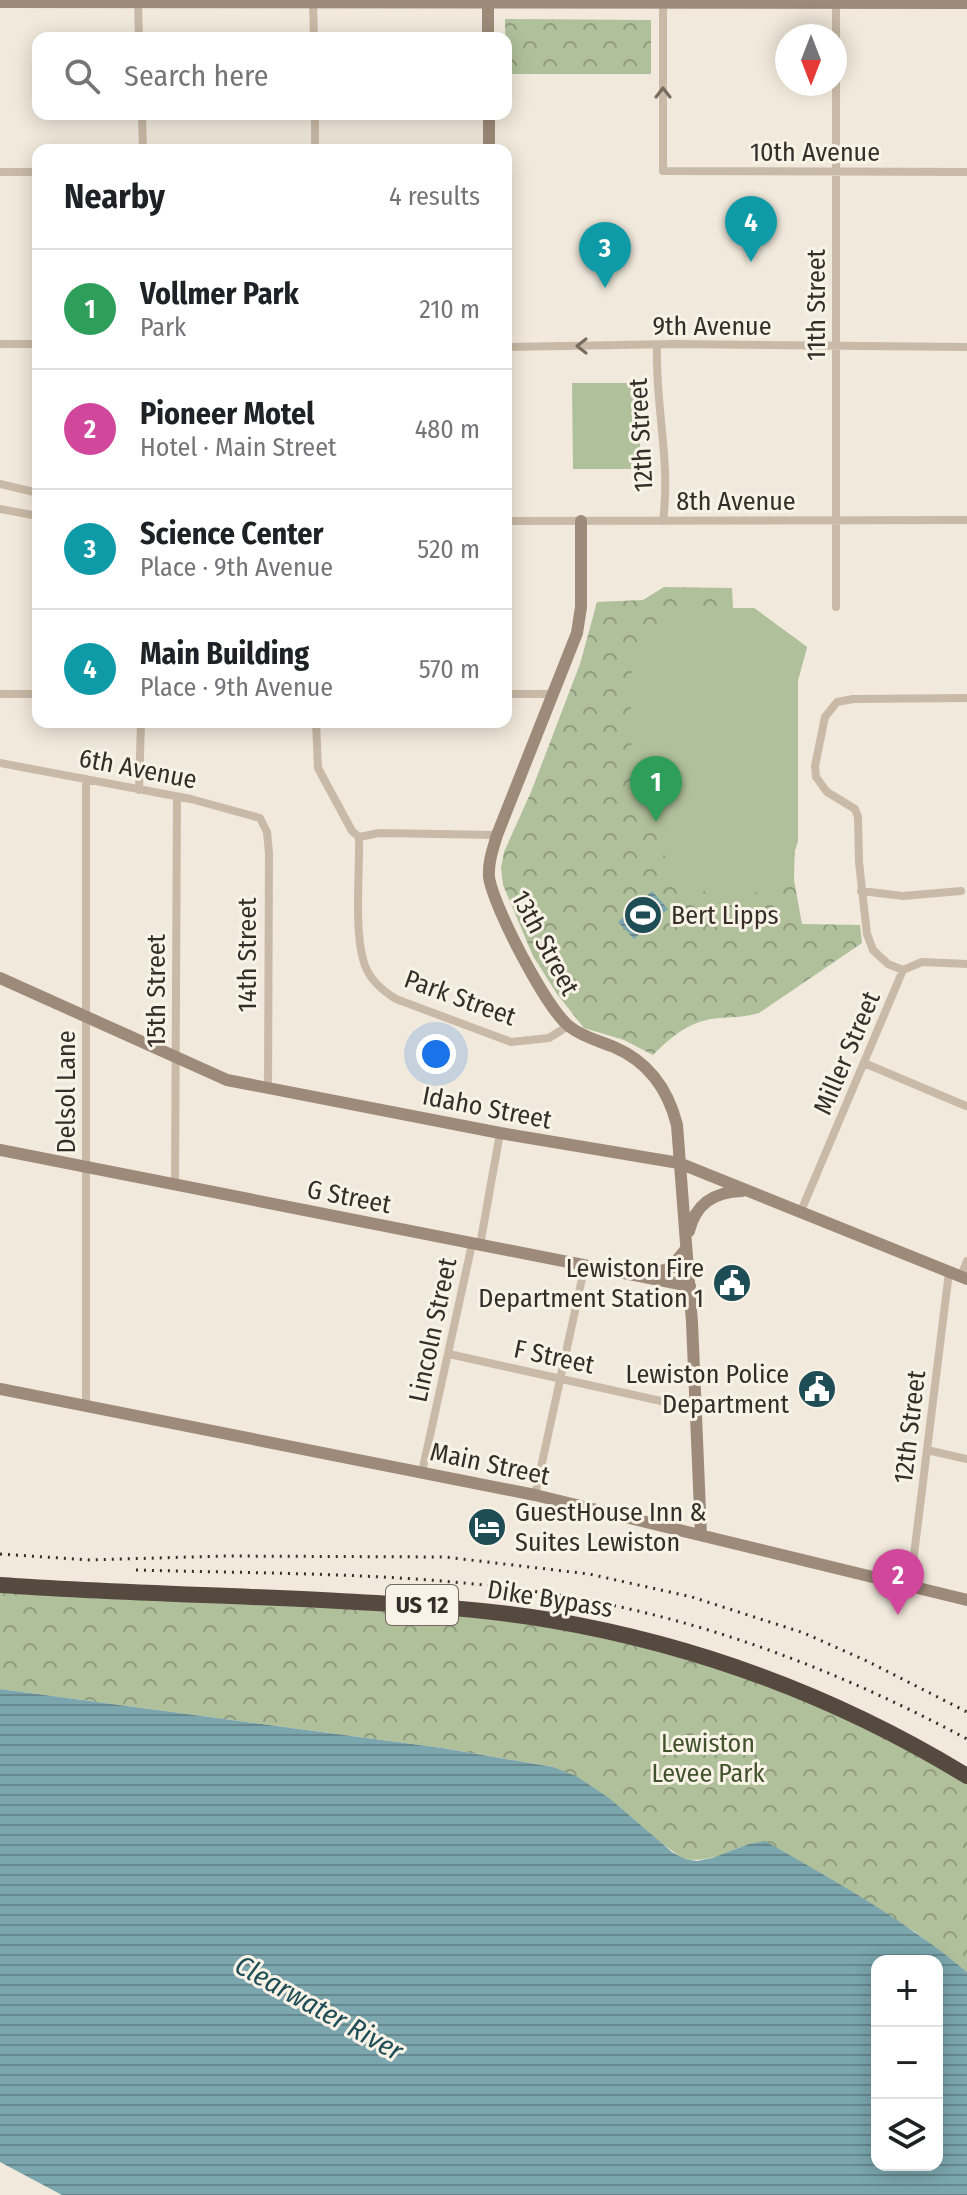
<!DOCTYPE html>
<html lang="en">
<head>
<meta charset="utf-8">
<style>
  :root { --surface:#fff; --page:#f2f2f2; --text:#202124; --muted:#757577; --line:#e0e0e0; --accent:#1e4d56 }
  body { margin:0; font-family:"Fira Sans Condensed",sans-serif; background:var(--page); color:var(--text) }
  .controls { position:absolute; right:24px; bottom:24px; display:grid; overflow:hidden; border-radius:16px; box-shadow:0 4px 20px #0003 }
  .controls button { width:72px; height:72px; display:grid; place-items:center; padding:0; border:0; border-bottom:2px solid var(--line); background:var(--surface); color:var(--text); font:40px sans-serif }
  .compass { position:absolute; left:775px; top:24px; width:72px; height:72px; border-radius:50%; background:var(--surface); box-shadow:0 4px 20px #0003; rotate:180deg }
  .you { position:absolute; left:436px; top:1054px; width:28px; height:28px; margin:-20px; border:6px solid #fff; border-radius:50%; background:#1a73e8; box-shadow:0 0 0 12px #1a73e833 }
  .badge { display:grid; place-items:center; width:52px; height:52px; border-radius:50%; background:var(--accent); color:#fff; font-size:26px; font-weight:700 }
  .pin { position:absolute; translate:-50% -66px; filter:drop-shadow(0 2px 4px #0008) }
  .pin::after { content:''; position:absolute; top:42px; width:28px; height:24px; background:inherit; clip-path:polygon(0 0,100% 0,50% 100%) }
  .list { margin:0; padding:0; list-style:none }
  h2 { display:flex; justify-content:space-between; align-items:center; height:104px; margin:0; padding:0 32px; font-size:34px }
  h2 small { font-size:26px; font-weight:400; color:var(--muted) }
  .list li { display:grid; grid-template-columns:52px 1fr auto; gap:24px; align-items:center; box-sizing:border-box; height:120px; padding:0 32px; border-top:2px solid var(--line) }
  .list b { display:block; font-size:30px; white-space:nowrap }
  .list p { margin:0; font-size:26px; white-space:nowrap; color:var(--muted) }
  .list em { font-size:26px; font-style:normal; color:var(--muted) }
  .icon { flex:none; width:44px; height:44px; fill:none; stroke:currentColor; stroke-width:2; stroke-linecap:round; stroke-linejoin:round }
  .map { position:relative; flex:none; width:967px; height:2195px; overflow:hidden }
  .search { position:absolute; background:var(--surface); box-shadow:0 4px 20px #0003; left:32px; top:32px; width:480px; height:88px; display:flex; align-items:center; gap:20px; box-sizing:border-box; padding:0 28px; border-radius:16px; color:var(--muted); font-size:30px }
  .panel { position:absolute; background:var(--surface); box-shadow:0 4px 20px #0003; left:32px; top:144px; width:480px; height:584px; border-radius:16px }
  .map>svg:first-child { display:block }
</style>
</head>
<body>
<div class="map">
<svg width="967" height="2195" viewBox="0 0 967 2195">
  <defs>
    <pattern id="forest-crowns" width="20" height="18" patternUnits="userSpaceOnUse" patternTransform="scale(2)"><rect width="20" height="18" fill="#b0c09b"/><path d="M2 6a3 3 0 1 1 6 0M12 15a3 3 0 1 1 6 0" fill="none" stroke="#909c7e"/></pattern>
    <pattern id="water-rules" width="6" height="5" patternUnits="userSpaceOnUse" patternTransform="scale(2)"><rect width="6" height="5" fill="#7ba6ae"/><path d="M0 2.5h6" fill="none" stroke="#66888e"/></pattern>
  </defs>
  <rect width="100%" height="100%" fill="#f1e9db"/>
  <path fill="url(#forest-crowns)" d="M505 19 651 20V74H506Z
    M664 587 732 588 733 608H754L807 647 798 680 794 880 802 924 860 925 862 943 759 1013C746 1017 734 1017 720 1018 691 1020 673 1035 653 1055L624 1040 584 1028 557 994 533 956 503 885 501 868 504 852 531 792 580 664 597 602 643 600Z
    M0 1585 513 1615 745 1670 967 1776V1972L914 1931 749 1844C727 1852 708 1863 684 1859L553 1767 442 1748 0 1689Z"/>
  <path fill="#b0c09b" d="M572 383H640V469H573Z
    M733 608H754L807 647 798 680V841C783 902 716 915 675 870 660 855 657 833 651 814 645 795 637 775 633 755 630 744 632 730 631 719 631 691 626 659 647 637 669 615 704 612 733 608Z"/>
  <path fill="url(#water-rules)" fill-rule="evenodd" d="M652 891 668 909 634 939 618 922Z
    M0 1689 442 1748 553 1767 576 1776 609 1798 672 1852 685 1859 697 1861 712 1858 749 1844 765 1841C835 1881 905 1920 967 1972V2195H62L0 2162ZM877 1961H937V2165H877Z"/>
  <g fill="none" stroke-linecap="round" stroke-linejoin="round">
    <path stroke="#c9baa7" stroke-width="8" d="M138 2 139 38
      M313 2 314 38
      M663 2V171L967 172
      M836 2V607
      M142 114 143 150
      M315 114V150
      M0 172H38
      M0 344H38
      M657 346C655 404 671 463 663 521
      M506 347 674 344 967 347
      M0 484 38 493
      M0 509 38 516
      M506 521 967 520
      M0 694H38
      M506 694H554
      M316 722 318 768 352 831 359 837C360 871 353 938 366 968 372 982 383 991 396 999L511 1042 549 1038 568 1026
      M0 763 191 799 260 818 267 832 269 853 268 1088
      M139 790 141 722
      M359 837 379 833 497 835
      M861 891 903 896 961 891
      M903 970 888 964 873 950 867 934 859 862 858 817 855 809 827 792 816 777 815 766 825 717 837 702 853 699 967 698
      M864 1063 966 1106
      M175 1186 177 797
      M801 1211 903 970 922 962 967 964
      M480 1245 500 1133
      M961 1276 967 1261
      M449 1354 697 1409
      M86 1405V779
      M927 1450 967 1459
      M422 1472 472 1244
      M535 1495 585 1265
      M910 1587 949 1272"/>
    <path stroke="#9d8a79" stroke-width="12" d="M0 2 967 3
      M488 2V38
      M489 114V150
      M581 521V607L577 633 497 835C493 849 488 862 489 877 493 906 547 1010 570 1027 583 1037 599 1041 614 1047 649 1062 668 1089 677 1125L692 1322 701 1534
      M0 978 227 1080 500 1133 679 1163 967 1279
      M0 1150 690 1286
      M689 1231C696 1203 714 1192 742 1191
      M648 1275 671 1268 686 1249
      M0 1389 535 1495 967 1600"/>
    <path stroke="#56493f" stroke-width="16" d="M0 1585C113 1593 226 1595 339 1601 409 1605 480 1608 550 1620 697 1645 839 1698 967 1776"/>
    <path stroke="#362d28" stroke-width="3" stroke-dasharray="2 6" stroke-linecap="butt" d="M0 1554 90 1560 223 1556 445 1557 589 1574 692 1597 804 1633 867 1661 967 1712
      M136 1570C278 1574 423 1572 564 1596 707 1620 840 1671 967 1739"/>
  </g>
  <defs><path id="oneway-chevron" d="M-2-3.5L2.5 0L-2 3.5" fill="none" stroke-width="1.6" stroke-linecap="round" stroke-linejoin="round" transform="scale(2)"/></defs>
  <g stroke="#786c61">
    <use href="#oneway-chevron" transform="translate(663 93) rotate(-90)"/>
    <use href="#oneway-chevron" transform="translate(582 346) rotate(180)"/>
  </g>
  <defs>
    <g id="stadium-disc" transform="scale(2)"><circle r="9.5" fill="#1e4d56" stroke="#f9f3e7"/><path d="M0-5a6.5 5 0 1 0 0 10a6.5 5 0 1 0 0-10ZM-3.5-1.8h7v3.6h-7Z" fill="#fff"/></g>
    <g id="civic-disc" transform="scale(2)"><circle r="9.5" fill="#1e4d56" stroke="#f9f3e7"/><path d="M-.6-6.5H3V-4.5H.6V-3L4-1V1h2V6H-6V1h2V-1L-.6-3ZM-1.2 2.5V6h2.4V2.5Z" fill="#fff"/></g>
    <g id="hotel-disc" transform="scale(2)"><circle r="9.5" fill="#1e4d56" stroke="#f9f3e7"/><path d="M-6-4.5h1.5V1H6V5H4.5V3h-9V5H-6ZM-4 0a1.8 1.8 0 1 1 3.6 0ZM.5 0V-2.5h3Q6-2.5 6 0Z" fill="#fff"/></g>
  </defs>
  <g fill-rule="evenodd">
    <use href="#stadium-disc" x="643" y="915"/>
    <use href="#civic-disc" x="732" y="1283"/>
    <use href="#civic-disc" x="817" y="1389"/>
    <use href="#hotel-disc" x="487" y="1527"/>
  </g>
  <g text-anchor="middle" dominant-baseline="central" stroke-width="6" stroke-linejoin="round" paint-order="stroke">
    <rect fill="#f9f3e7" stroke="#706861" stroke-width="2" x="386" y="1585" width="72" height="40" rx="6"/>
    <g font-size="24" font-weight="bold" fill="#362d28">
      <text x="422" y="1605">US 12</text>
    </g>
    <g font-size="26" fill="#362d28" stroke="#f9f3e7">
      <text x="815" y="152">10th Avenue</text>
      <text transform="translate(816 305) rotate(-90)">11th Street</text>
      <text x="712" y="326">9th Avenue</text>
      <text transform="translate(641 435) rotate(-93)">12th Street</text>
      <text x="736" y="501">8th Avenue</text>
      <text transform="translate(138 769) rotate(11)">6th Avenue</text>
      <text transform="translate(545 943) rotate(62)">13th Street</text>
      <text transform="translate(247 955) rotate(-90)">14th Street</text>
      <text transform="translate(156 991) rotate(-90)">15th Street</text>
      <text transform="translate(460 998) rotate(20)">Park Street</text>
      <text transform="translate(847 1053) rotate(-67)">Miller Street</text>
      <text transform="translate(66 1092) rotate(-90)">Delsol Lane</text>
      <text transform="translate(487 1108) rotate(11)">Idaho Street</text>
      <text transform="translate(349 1197) rotate(11)">G Street</text>
      <text transform="translate(433 1330) rotate(-78)">Lincoln Street</text>
      <text transform="translate(554 1357) rotate(12)">F Street</text>
      <text transform="translate(910 1427) rotate(-83)">12th Street</text>
      <text transform="translate(490 1464) rotate(12)">Main Street</text>
      <text transform="translate(550 1599) rotate(9)">Dike Bypass</text>
    </g>
    <g font-size="26" fill="#362d28" stroke="#f9f3e7" text-anchor="start">
      <text x="671" y="915">Bert Lipps</text>
      <text x="704" y="1268" text-anchor="end">Lewiston Fire<tspan x="704" dy="30">Department Station 1</tspan></text>
      <text x="789" y="1374" text-anchor="end">Lewiston Police<tspan x="789" dy="30">Department</tspan></text>
      <text x="515" y="1512">GuestHouse Inn &amp;<tspan x="515" dy="30">Suites Lewiston</tspan></text>
    </g>
    <g font-size="26" fill="#41532c" stroke="#f9f3e7">
      <text x="708" y="1743">Lewiston<tspan x="708" dy="30">Levee Park</tspan></text>
    </g>
    <g font-size="28" font-style="italic" fill="#1e4d56" stroke="#f9f3e7">
      <text transform="translate(319 2008) rotate(29)">Clearwater River</text>
    </g>
  </g>
</svg>
<div class="controls">
<button>+</button>
<button>−</button>
<button><svg class="icon" aria-label="layers" viewBox="0 0 24 24"><path d="M12 4l9 5-9 5-9-5zM3 14l9 5 9-5"/></svg></button>
</div>
<svg class="compass" viewBox="-18 -18 36 36"><path d="M0-13l5 13h-10z" fill="#e53935"/><path d="M0 13l5-13h-10z" fill="#757577"/></svg>
<div class="you"></div>
<div class="pin badge" style="left:656px;top:822px;background:#2e9e5b">1</div>
<div class="pin badge" style="left:898px;top:1615px;background:#d1479c">2</div>
<div class="pin badge" style="left:605px;top:288px;background:#0f9aa8">3</div>
<div class="pin badge" style="left:751px;top:262px;background:#0f9aa8">4</div>
<div class="search"><svg class="icon" aria-label="search" viewBox="0 0 24 24"><circle cx="10" cy="10" r="6"/><path d="M15 15l6 6"/></svg>Search here</div>
<section class="panel">
<h2>Nearby<small>4 results</small></h2>
<ul class="list">
<li><span class="badge" style="background:#2e9e5b">1</span><div><b>Vollmer Park</b><p>Park</p></div><em>210 m</em></li>
<li><span class="badge" style="background:#d1479c">2</span><div><b>Pioneer Motel</b><p>Hotel · Main Street</p></div><em>480 m</em></li>
<li><span class="badge" style="background:#0f9aa8">3</span><div><b>Science Center</b><p>Place · 9th Avenue</p></div><em>520 m</em></li>
<li><span class="badge" style="background:#0f9aa8">4</span><div><b>Main Building</b><p>Place · 9th Avenue</p></div><em>570 m</em></li>
</ul>
</section>
</div>
</body>
</html>
